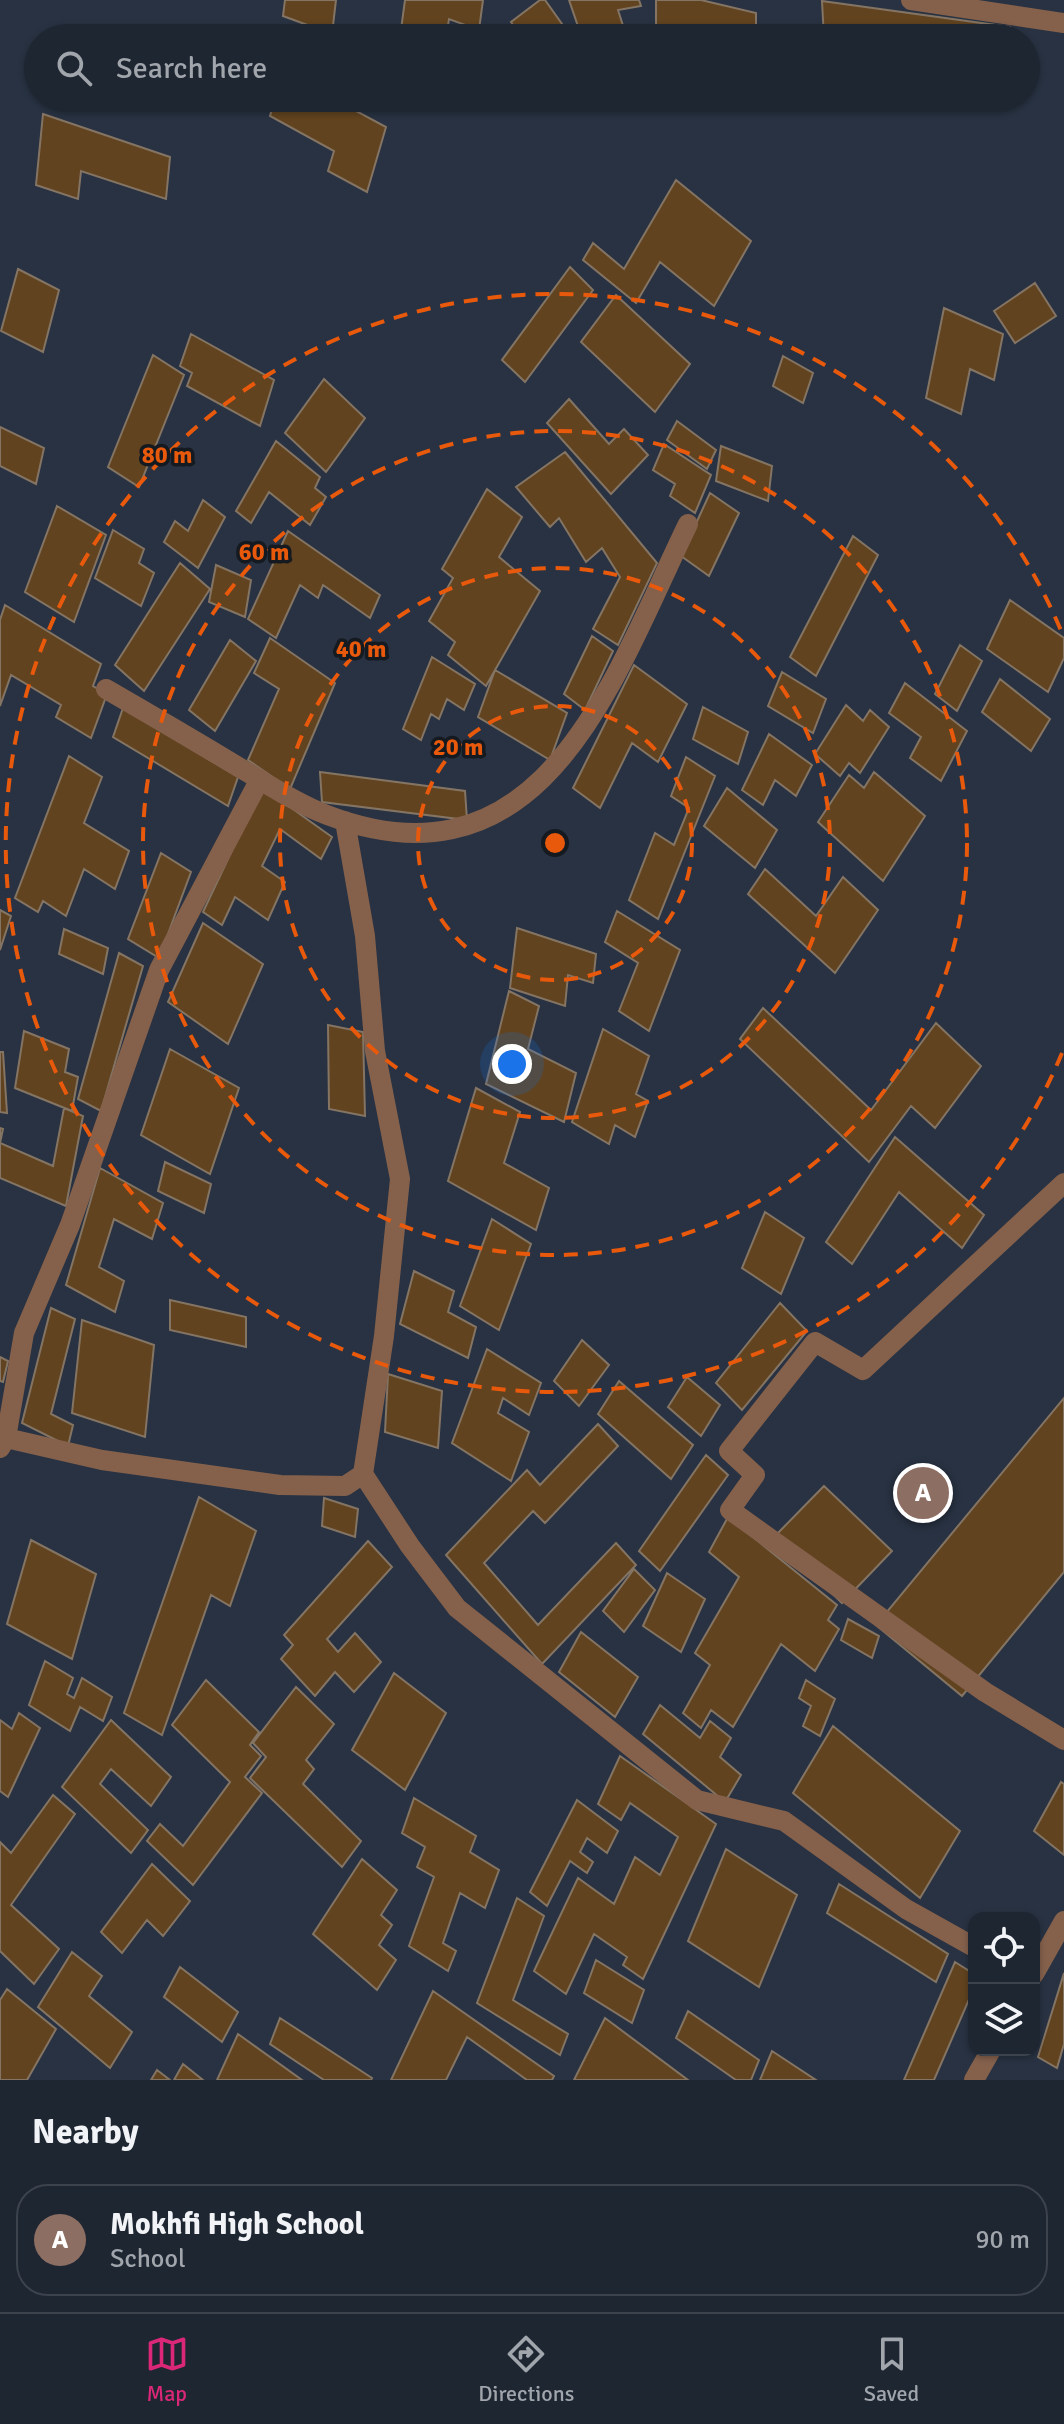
<!DOCTYPE html>
<html lang="en">
<head>
<meta charset="utf-8">
<style>
  :root { --surface:#1e2632; --page:#262e3a; --text:#f1f3f6; --muted:#a1a5ac; --line:#3c434d; --accent:#db2777 }
  body { margin:0; font-family:Signika,sans-serif; background:var(--page); color:var(--text) }
  .controls { position:absolute; right:24px; bottom:24px; display:grid; overflow:hidden; border-radius:16px; box-shadow:0 2px 6px #0004 }
  .controls button { width:72px; height:72px; display:grid; place-items:center; padding:0; border:0; border-bottom:2px solid var(--line); background:var(--surface); color:var(--text); font:40px sans-serif }
  .you { position:absolute; left:512px; top:1064px; width:28px; height:28px; margin:-20px; border:6px solid #fff; border-radius:50%; background:#1a73e8; box-shadow:0 0 0 12px #1a73e833 }
  .badge { display:grid; place-items:center; width:52px; height:52px; border-radius:50%; background:var(--accent); color:#fff; font-size:26px; font-weight:700 }
  .pin { position:absolute; translate:-50% -50%; border:4px solid #fff; box-shadow:0 2px 8px #0006 }
  .list { margin:0; padding:0; list-style:none }
  h2 { display:flex; justify-content:space-between; align-items:center; height:104px; margin:0; padding:0 32px; font-size:34px }
  h2 small { font-size:26px; font-weight:400; color:var(--muted) }
  .list li { display:grid; grid-template-columns:52px 1fr auto; gap:24px; align-items:center; box-sizing:border-box; height:112px; margin:0 16px 16px; padding:0 16px; border:2px solid var(--line); border-radius:32px }
  .list b { display:block; font-size:30px; white-space:nowrap }
  .list p { margin:0; font-size:26px; white-space:nowrap; color:var(--muted) }
  .list em { font-size:26px; font-style:normal; color:var(--muted) }
  .icon { flex:none; width:44px; height:44px; fill:none; stroke:currentColor; stroke-width:2; stroke-linecap:round; stroke-linejoin:round }
  .map { position:relative; flex:none; width:1064px; height:2080px; overflow:hidden }
  .search { position:absolute; background:var(--surface); box-shadow:0 2px 6px #0004; left:24px; right:24px; top:24px; height:88px; display:flex; align-items:center; gap:20px; box-sizing:border-box; padding:0 28px; border-radius:44px; color:var(--muted); font-size:30px }
  .sheet { height:232px; background:var(--surface) }
  nav { display:flex; justify-content:space-around; align-items:center; box-sizing:border-box; height:112px; border-top:2px solid var(--line); background:var(--surface); font-size:22px; color:var(--muted) }
  nav a { display:grid; justify-items:center; gap:4px }
  nav .on { color:var(--accent) }
  .map>svg:first-child { display:block }
</style>
</head>
<body>
<div class="map">
<svg width="1064" height="2080" viewBox="0 0 1064 2080">
  <rect width="100%" height="100%" fill="#283242"/>
  <path fill="#61431f" stroke="#847463" stroke-width="2" d="M285 0H336L332 34 283 16Z
    M405 0H483L479 30 449 19 446 38 400 37Z
    M540 0H545L572 38H522L511 22Z
    M569 0H639L641 6 618 10 627 38H582Z
    M656 0H701L756 13V38H656Z
    M822 1 1010 27 1011 38H824Z
    M275 98H332L386 127 367 192 328 171 334 151 270 116Z
    M43 114 170 157 166 199 81 171 78 199 36 185Z
    M676 180 751 241 714 306 660 262 636 303 583 260 593 243 624 269Z
    M570 267 593 290 525 382 502 360Z
    M18 269 59 290 43 352 1 331Z
    M1035 283 1056 316 1015 343 994 311Z
    M616 295 690 364 655 412 581 342Z
    M944 308 1003 334 994 380 970 369 961 414 926 398Z
    M191 334 274 380 260 426 187 386 192 373 180 366Z
    M153 355 184 375 139 487 108 467Z
    M783 356 813 373 803 403 773 386Z
    M324 379 365 418 326 472 285 433Z
    M569 399 609 444 624 429 648 455 611 494 547 423Z
    M677 421 716 450 707 469 667 440Z
    M0 427 44 448 36 484 0 466Z
    M276 441 320 477 315 488 326 497 310 525 269 492 251 523 236 511Z
    M664 444 711 475 695 513 670 496 675 484 653 470Z
    M721 446 772 466 768 501 716 481Z
    M565 452 657 563 618 645 593 629 620 577 602 548 586 562 559 518 550 527 516 487Z
    M487 489 522 517 499 557 540 591 486 686 448 655 455 642 429 621 453 578 442 569Z
    M710 493 739 513 709 576 681 556Z
    M203 500 225 517 198 568 164 542 175 521 188 531Z
    M57 506 106 535 74 622 25 592Z
    M113 530 144 549 139 563 154 573 141 606 95 578Z
    M288 531 380 595 370 618 323 585 318 598 300 585 276 638 248 619Z
    M853 536 878 555 816 676 790 657Z
    M180 563 210 589 144 691 115 665Z
    M216 565 251 580 245 617 209 602Z
    M1010 600 1064 638V658L1048 692 987 649Z
    M5 605 101 664 93 686 107 694 91 738 56 717 61 705 11 675 0 706V620Z
    M592 636 613 651 585 710 564 694Z
    M270 638 335 683 290 789 248 760 279 689 254 673Z
    M230 640 256 661 215 731 189 710Z
    M960 645 982 661 957 711 935 694Z
    M432 657 475 684 464 710 447 699 439 719 431 714 421 740 403 729Z
    M634 665 687 704 658 762 632 743 600 808 573 788Z
    M495 670 567 713 550 760 478 717Z
    M782 672 826 699 813 733 768 706Z
    M1000 679 1050 719 1031 751 982 712Z
    M905 683 967 731 941 781 910 758 921 737 889 713Z
    M846 705 863 721 870 710 889 727 860 773 849 763 840 776 815 754Z
    M703 707 748 732 738 764 693 739Z
    M123 708 238 777 228 806 113 737Z
    M769 734 812 765 796 796 775 780 763 805 742 790Z
    M69 756 102 777 84 823 129 851 115 889 84 869 66 916 43 901 38 912 15 898Z
    M686 757 715 776 658 919 629 900 655 833 674 845 689 808 671 796Z
    M320 772 465 791 467 820 322 802Z
    M874 772 925 816 883 881 818 822 849 775 864 788Z
    M262 787 332 837 321 859 280 829 262 866 285 882 268 920 235 897 222 925 203 912Z
    M727 788 777 830 755 868 704 826Z
    M161 853 191 872 159 958 128 939Z
    M765 869 816 916 843 877 878 910 835 973 748 894Z
    M0 910 11 916 0 950Z
    M617 911 680 950 649 1031 619 1011 638 963 605 942Z
    M203 923 263 964 228 1044 168 1002Z
    M517 928 596 954 593 983 568 975 565 1006 510 988Z
    M64 929 108 948 103 974 59 954Z
    M119 953 143 966 101 1111 78 1099Z
    M509 991 539 1006 528 1049 576 1073 564 1122 486 1084Z
    M763 1008 871 1110 936 1023 981 1066 935 1128 911 1106 869 1162 740 1039Z
    M328 1025 363 1032 365 1116 329 1109Z
    M603 1029 649 1056 636 1094 648 1101 635 1137 615 1125 609 1144 572 1122Z
    M24 1031 69 1049 65 1072 78 1077 72 1111 15 1088Z
    M170 1049 239 1088 210 1174 141 1135Z
    M0 1052H3L7 1113 0 1112Z
    M476 1088 520 1112 504 1163 549 1188 536 1230 448 1181Z
    M64 1108 83 1116 66 1206 0 1178V1128L3 1129 0 1143 53 1166Z
    M895 1137 984 1215 962 1248 899 1192 852 1264 826 1242Z
    M165 1162 211 1184 204 1213 158 1191Z
    M100 1168 163 1203 152 1239 114 1219 99 1267 124 1281 115 1312 66 1285Z
    M765 1212 804 1238 781 1294 742 1268Z
    M492 1219 531 1244 499 1330 460 1306Z
    M414 1271 454 1291 448 1312 476 1327 468 1358 400 1324Z
    M170 1300 246 1317V1347L170 1330Z
    M780 1303 807 1331 742 1410 716 1383Z
    M51 1308 75 1319 51 1414 73 1425 68 1446 22 1423Z
    M82 1320 154 1345 145 1437 72 1413Z
    M582 1340 609 1365 579 1406 554 1381Z
    M487 1349 541 1383 529 1415 503 1398 498 1413 529 1432 511 1481 452 1443Z
    M0 1357 8 1361 3 1382 0 1381Z
    M388 1374 442 1391 438 1448 385 1432Z
    M687 1377 720 1405 701 1436 668 1407Z
    M619 1381 693 1445 671 1479 598 1414Z
    M1064 1398V1572L962 1696 876 1625Z
    M598 1424 618 1446 545 1523 533 1511 484 1563 538 1625 616 1543 636 1565 542 1664 446 1555 527 1470 540 1485Z
    M706 1455 728 1475 660 1571 639 1551Z
    M824 1486 892 1551 842 1603 774 1537Z
    M199 1497 256 1531 230 1606 211 1595 162 1735 124 1713Z
    M324 1498 358 1509 355 1537 322 1526Z
    M728 1517 837 1605 828 1620 839 1629 815 1671 781 1644 733 1727 711 1710 701 1728 683 1713 710 1665 695 1653 739 1577 709 1552Z
    M31 1540 96 1574 72 1659 7 1624Z
    M368 1541 392 1567 327 1639 338 1652 355 1633 381 1662 354 1692 335 1672 315 1696 281 1659 293 1645 284 1635Z
    M634 1569 655 1590 624 1632 603 1611Z
    M667 1573 705 1599 681 1652 643 1626Z
    M848 1619 879 1636 872 1658 841 1640Z
    M581 1632 638 1677 615 1717 559 1672Z
    M45 1661 73 1678 67 1694 74 1698 82 1678 112 1697 103 1721 80 1707 70 1731 29 1705Z
    M394 1673 446 1713 405 1790 352 1750Z
    M206 1680 259 1732 250 1745 261 1756 245 1777 262 1793 193 1885 147 1841 160 1824 183 1846 230 1782 172 1725Z
    M806 1680 835 1699 820 1736 803 1726 811 1706 799 1698Z
    M296 1687 334 1724 306 1760 314 1769 303 1784 361 1841 342 1867 250 1778 266 1757 253 1743Z
    M660 1705 700 1738 710 1721 731 1738 720 1757 741 1775 725 1802 643 1734Z
    M19 1713 40 1728 8 1797 0 1791V1720L12 1729Z
    M111 1720 171 1777 151 1806 111 1769 100 1784 148 1830 131 1853 62 1787Z
    M833 1726 960 1831 920 1898 793 1793Z
    M620 1756 716 1824 643 1979 623 1965 627 1957 594 1934 566 1994 534 1971 578 1878 614 1904 635 1857 660 1875 678 1837 630 1803 621 1820 598 1804Z
    M1061 1782 1064 1784V1855L1034 1831Z
    M53 1795 75 1814 11 1905 59 1949 34 1984 0 1951V1842L11 1853Z
    M414 1798 476 1836 470 1852 499 1870 485 1908 460 1893 443 1943 456 1951 448 1971 409 1946 434 1877 417 1867 425 1847 402 1833Z
    M577 1800 618 1831 607 1853 587 1838 580 1852 593 1862 587 1873 570 1861 547 1906 530 1892Z
    M726 1849 797 1895 759 1987 688 1941Z
    M362 1859 397 1890 381 1915 392 1925 379 1945 396 1960 377 1990 313 1934Z
    M152 1864 190 1901 163 1936 147 1920 122 1953 101 1932Z
    M839 1884 948 1954 936 1982 827 1913Z
    M517 1898 544 1916 513 2000 568 2034 560 2055 477 2003Z
    M72 1952 102 1976 89 1996 132 2032 110 2068 38 2007Z
    M596 1960 644 1990 632 2023 584 1993Z
    M955 1962 974 1974V1988L934 2080H904Z
    M180 1967 238 2012 222 2042 164 1997Z
    M1064 1973V2044L1057 2068 1038 2057Z
    M7 1989 56 2029 27 2080H0V2000Z
    M433 1991 554 2076 552 2080H527L467 2037 446 2080H391Z
    M688 2011 759 2060 751 2080H736L676 2038Z
    M280 2018 372 2078 371 2080H324L270 2044Z
    M605 2018 688 2080H574Z
    M238 2034 302 2080H217Z
    M772 2051 816 2080H760Z
    M183 2064 203 2080H174Z
    M157 2070 170 2080H151Z"/>
  <g fill="none" stroke-linecap="round" stroke-linejoin="round">
    <path stroke="#85614c" stroke-width="20" d="M911 0 1064 23
      M106 689C151 715 197 742 242 769 269 785 298 804 327 815 545 898 614 676 688 524
      M1064 1183 863 1370 815 1342 729 1451 755 1475 730 1510 985 1692 1064 1740
      M6 1438 102 1460 280 1485 345 1486 363 1474 384 1336 400 1179 375 1051 365 936 345 821
      M0 1448 6 1438 24 1333 70 1225 159 970 260 779
      M363 1474 410 1546 457 1608 697 1800 784 1821 906 1909 974 1947
      M1034 1974 1064 1921
      M974 2080 991 2050"/>
  </g>
  <g fill="none" stroke="#e8590c" stroke-width="4" stroke-dasharray="14 10">
    <circle cx="555" cy="843" r="137"/>
    <circle cx="555" cy="843" r="275"/>
    <circle cx="555" cy="843" r="412"/>
    <path d="M1062 1053A549 549 0 1 1 1062 633"/>
  </g>
  <circle cx="555" cy="843" r="12" fill="#e8590c" stroke="#151a21" stroke-width="4"/>
  <g font-size="24" text-anchor="middle" font-weight="bold" fill="#e8590c" stroke="#151a21" stroke-width="7" stroke-linejoin="round" paint-order="stroke">
    <text x="167" y="463">80 m</text>
    <text x="264" y="560">60 m</text>
    <text x="361" y="657">40 m</text>
    <text x="458" y="755">20 m</text>
  </g>
</svg>
<div class="controls">
<button><svg class="icon" aria-label="locate" viewBox="0 0 24 24"><circle cx="12" cy="12" r="6"/><path d="M12 2v4M12 18v4M2 12h4M18 12h4"/></svg></button>
<button><svg class="icon" aria-label="layers" viewBox="0 0 24 24"><path d="M12 4l9 5-9 5-9-5zM3 14l9 5 9-5"/></svg></button>
</div>
<div class="you"></div>
<div class="pin badge" style="left:923px;top:1493px;background:#8d6e63">A</div>
<div class="search"><svg class="icon" aria-label="search" viewBox="0 0 24 24"><circle cx="10" cy="10" r="6"/><path d="M15 15l6 6"/></svg>Search here</div>
</div>
<section class="sheet">
<h2>Nearby<small></small></h2>
<ul class="list">
<li><span class="badge" style="background:#8d6e63">A</span><div><b>Mokhfi High School</b><p>School</p></div><em>90 m</em></li>
</ul>
</section>
<nav>
<a class="on"><svg class="icon" aria-label="map" viewBox="0 0 24 24"><path d="M3 6l6-2 6 2 6-2v14l-6 2-6-2-6 2zM9 4v14M15 6v14"/></svg>Map</a>
<a><svg class="icon" aria-label="directions" viewBox="0 0 24 24"><path d="M12 3l9 9-9 9-9-9zM9 14v-3h6M13 9l2 2-2 2"/></svg>Directions</a>
<a><svg class="icon" aria-label="saved" viewBox="0 0 24 24"><path d="M7 4h10v16l-5-4-5 4z"/></svg>Saved</a>
</nav>
</body>
</html>
